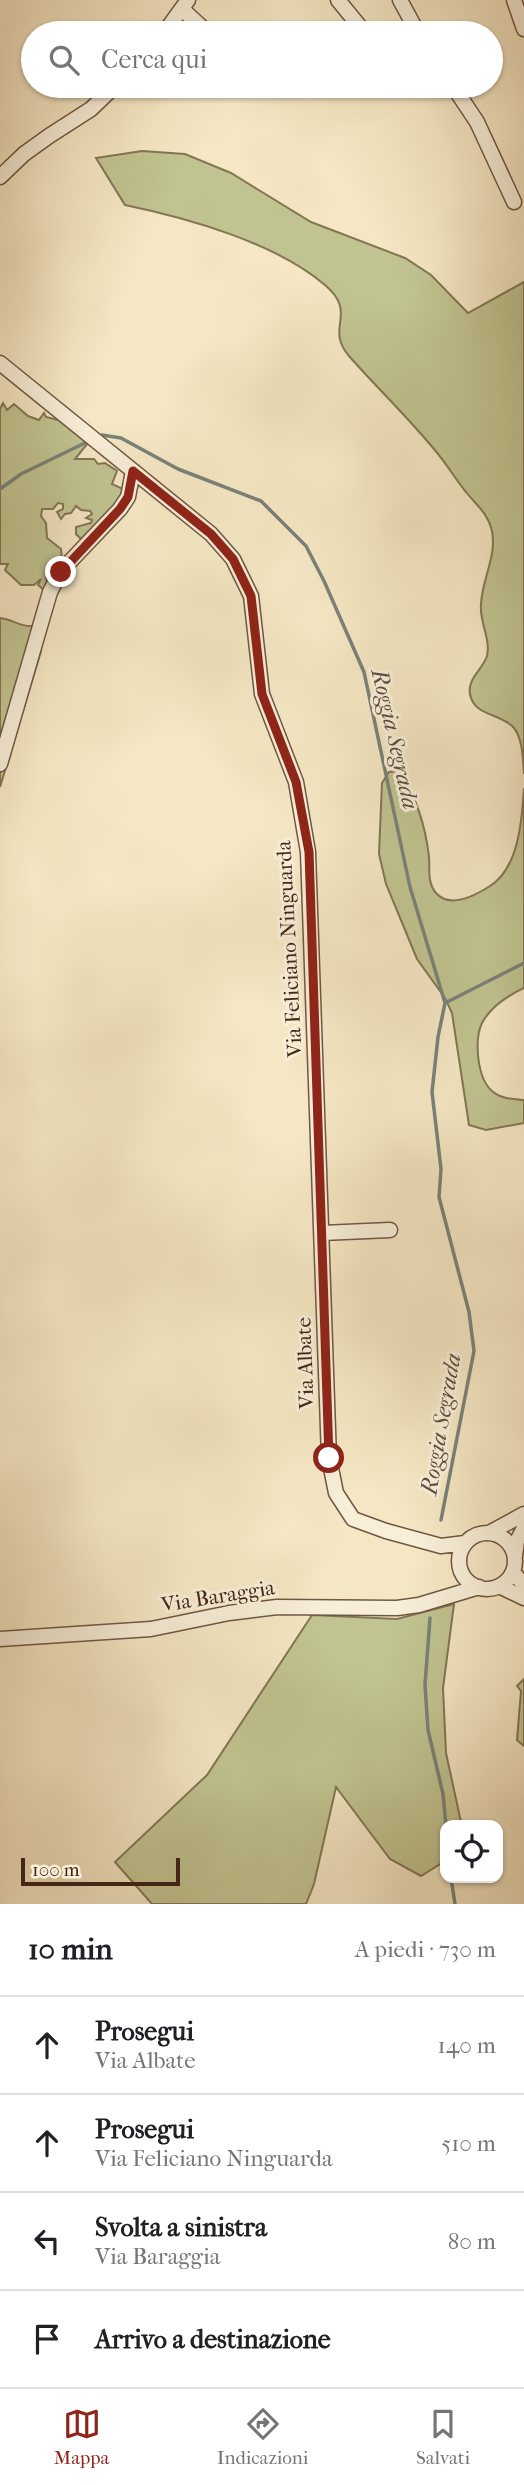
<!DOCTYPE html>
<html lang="it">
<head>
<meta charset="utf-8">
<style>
  :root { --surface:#fff; --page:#f2f2f2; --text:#202124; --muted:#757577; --line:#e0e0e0; --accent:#8f2418 }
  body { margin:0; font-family:"IM FELL French Canon",serif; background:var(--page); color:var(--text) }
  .controls { position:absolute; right:21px; bottom:21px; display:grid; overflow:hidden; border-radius:14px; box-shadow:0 2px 5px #0004 }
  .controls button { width:63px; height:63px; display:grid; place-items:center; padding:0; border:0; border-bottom:2px solid var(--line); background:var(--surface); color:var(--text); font:35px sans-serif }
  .scale { position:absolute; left:21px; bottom:18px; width:159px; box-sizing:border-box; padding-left:7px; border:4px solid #452718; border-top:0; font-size:19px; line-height:24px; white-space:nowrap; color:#452718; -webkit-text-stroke:5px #f8efd9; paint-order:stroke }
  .stop { position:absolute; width:21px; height:21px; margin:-16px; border:5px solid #8f2418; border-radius:50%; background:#fff }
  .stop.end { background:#8f2418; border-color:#fff; box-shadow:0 2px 7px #0008 }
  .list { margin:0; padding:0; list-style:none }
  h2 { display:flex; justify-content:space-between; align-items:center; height:91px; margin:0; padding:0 28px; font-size:30px }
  h2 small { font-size:23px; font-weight:400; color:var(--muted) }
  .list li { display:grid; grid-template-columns:46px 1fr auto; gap:21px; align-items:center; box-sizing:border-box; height:98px; padding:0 28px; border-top:2px solid var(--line) }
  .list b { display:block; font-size:26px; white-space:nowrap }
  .list p { margin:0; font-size:23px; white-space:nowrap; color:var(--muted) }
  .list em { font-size:23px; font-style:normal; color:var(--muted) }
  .icon { flex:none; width:38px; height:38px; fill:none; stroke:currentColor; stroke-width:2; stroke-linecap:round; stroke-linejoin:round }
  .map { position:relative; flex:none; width:524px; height:1904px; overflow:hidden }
  .search { position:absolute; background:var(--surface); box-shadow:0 2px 5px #0004; left:21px; right:21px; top:21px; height:77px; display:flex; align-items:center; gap:18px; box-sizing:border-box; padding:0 24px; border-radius:38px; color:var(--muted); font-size:26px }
  .sheet { height:483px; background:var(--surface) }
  nav { display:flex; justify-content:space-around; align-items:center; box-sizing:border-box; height:98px; border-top:2px solid var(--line); background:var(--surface); font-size:19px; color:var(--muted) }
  nav a { display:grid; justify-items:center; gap:4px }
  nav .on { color:var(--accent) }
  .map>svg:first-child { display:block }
</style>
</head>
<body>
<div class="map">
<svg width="524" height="1904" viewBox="0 0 524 1904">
  <rect width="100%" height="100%" fill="#f5e7c4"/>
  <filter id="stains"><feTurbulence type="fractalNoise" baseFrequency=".00286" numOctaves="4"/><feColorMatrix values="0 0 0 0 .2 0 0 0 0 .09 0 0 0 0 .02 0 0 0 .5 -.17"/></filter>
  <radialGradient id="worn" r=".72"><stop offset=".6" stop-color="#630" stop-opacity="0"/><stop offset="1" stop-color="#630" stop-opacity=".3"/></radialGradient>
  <path fill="#c1c491" stroke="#837654" stroke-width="2" d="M142 151 185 154 231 173 311 222 405 258 431 275 468 313 524 282V774C523 761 523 739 514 728 502 713 474 717 470 694 467 679 483 669 487 656 491 639 479 621 481 604 482 579 497 556 492 531 488 513 477 506 466 492 456 480 448 466 438 454 410 419 378 389 349 356 324 327 359 314 325 285 276 243 188 218 125 205L96 158Z
    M3 403 7 410 14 404 28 416 39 420 44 413 46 417 66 422 69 428 81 432 88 443 75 459H94L98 464 105 463 117 471 112 484 123 489 120 503 81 539 76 534V527L91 523 92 520 86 518 92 514 90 511 81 510 76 506 71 513 65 514 61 519 57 512 63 509V504L58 503 53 509H42L41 516 46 523 47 538 61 549 62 559 53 573 46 578 48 583 44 590 38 585 41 579 34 585H21L5 570 8 564H0V409Z
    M0 618C12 619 20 627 32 626L41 651 0 787Z
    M399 771C416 794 426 829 429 857 430 870 427 882 436 893 450 909 476 895 490 886 519 868 522 819 524 788V988C507 996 491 1006 482 1023 474 1040 477 1078 492 1091 501 1099 513 1099 524 1100V1123L486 1130 469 1125 452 1013 445 998 417 959 386 884 379 854 382 783 389 772Z
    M454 1604 443 1688 446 1753 461 1822V1825H445V1861L421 1876 390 1859 336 1787 314 1884 306 1904H152L115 1862 207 1775 312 1615 397 1619Z
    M524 1679V1746L517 1740 521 1691 517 1686Z"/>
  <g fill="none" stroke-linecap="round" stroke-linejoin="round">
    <path stroke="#7a8279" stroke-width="3.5" d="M98 437 102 435 121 438 178 469 261 501 306 546 324 581 364 672 410 887 445 1003 438 1037 432 1092 441 1169 439 1197 469 1312 474 1351 441 1520
      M0 489 21 474 91 440
      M445 1003 524 963
      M430 1618 425 1685 428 1730 443 1794 446 1825
      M451 1878 455 1904"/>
    <g stroke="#715743" stroke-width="17">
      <path id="minor" d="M338 0 365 33
        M400 0 418 33
        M514 0 524 29
        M182 9 208 33
        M164 33 188 0
        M453 86 477 122 514 202
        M0 177 24 154 49 136 91 109 115 86
        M0 363 211 534 233 559 251 596 262 694 296 782 308 852 329 1458 336 1493 353 1519 386 1531 441 1546 465 1543
        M0 764 50 592 61 571 120 509 128 497 133 471
        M322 1233 390 1230
        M489 1533 524 1514
        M459 1561a28 28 0 1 1 56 0a28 28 0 1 1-56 0Z
        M515 1556 517 1541 524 1528
        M513 1572 524 1585
        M499 1586 524 1598
        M0 1639 151 1629 229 1613 277 1607 397 1608 419 1605 479 1587"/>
    </g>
    <use href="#minor" stroke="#f8efd9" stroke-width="14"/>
  </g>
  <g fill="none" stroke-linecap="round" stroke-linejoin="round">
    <path stroke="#8f2418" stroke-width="9" d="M61 572 120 509 128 497 133 471 211 534 233 559 251 596 262 694 296 782 309 852 329 1458"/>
  </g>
  <g text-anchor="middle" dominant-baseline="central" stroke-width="6" stroke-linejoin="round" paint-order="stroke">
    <g font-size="21" fill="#452718" stroke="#f8efd9">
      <text transform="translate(289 949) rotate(-93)">Via Feliciano Ninguarda</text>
      <text transform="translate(305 1363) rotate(-92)">Via Albate</text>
      <text transform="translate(218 1596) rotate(-9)">Via Baraggia</text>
    </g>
    <g font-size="23" font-style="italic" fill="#5b4d40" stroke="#f8efd9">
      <text transform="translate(395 739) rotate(77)">Roggia Segrada</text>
      <text transform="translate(441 1424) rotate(-80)">Roggia Segrada</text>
    </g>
  </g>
  <rect width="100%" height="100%" filter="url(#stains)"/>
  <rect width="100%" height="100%" fill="url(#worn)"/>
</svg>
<div class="controls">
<button><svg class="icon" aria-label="locate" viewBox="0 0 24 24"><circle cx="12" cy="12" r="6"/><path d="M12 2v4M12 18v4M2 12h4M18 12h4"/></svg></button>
</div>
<div class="scale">100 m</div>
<div class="stop" style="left:329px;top:1458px"></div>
<div class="stop end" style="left:61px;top:572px"></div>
<div class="search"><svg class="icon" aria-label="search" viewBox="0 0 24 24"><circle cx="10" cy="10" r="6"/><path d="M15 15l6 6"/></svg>Cerca qui</div>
</div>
<section class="sheet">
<h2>10 min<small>A piedi · 730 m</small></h2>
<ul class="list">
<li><svg class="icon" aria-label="ahead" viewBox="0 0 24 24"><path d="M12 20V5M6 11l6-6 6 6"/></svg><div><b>Prosegui</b><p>Via Albate</p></div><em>140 m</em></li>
<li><svg class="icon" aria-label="ahead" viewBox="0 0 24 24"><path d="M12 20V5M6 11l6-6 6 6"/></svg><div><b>Prosegui</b><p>Via Feliciano Ninguarda</p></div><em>510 m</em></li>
<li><svg class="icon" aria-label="left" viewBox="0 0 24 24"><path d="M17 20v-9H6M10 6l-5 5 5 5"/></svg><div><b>Svolta a sinistra</b><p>Via Baraggia</p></div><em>80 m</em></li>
<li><svg class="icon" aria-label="arrive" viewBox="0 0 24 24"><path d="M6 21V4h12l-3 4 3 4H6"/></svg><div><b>Arrivo a destinazione</b></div></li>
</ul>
</section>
<nav>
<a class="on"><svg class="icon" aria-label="map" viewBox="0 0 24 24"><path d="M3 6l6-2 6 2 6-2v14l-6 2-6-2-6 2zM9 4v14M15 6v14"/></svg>Mappa</a>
<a><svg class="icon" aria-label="directions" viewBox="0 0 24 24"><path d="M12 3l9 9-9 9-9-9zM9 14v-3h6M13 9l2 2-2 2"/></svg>Indicazioni</a>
<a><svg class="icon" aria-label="saved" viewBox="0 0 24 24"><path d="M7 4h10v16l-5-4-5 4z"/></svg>Salvati</a>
</nav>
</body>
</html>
